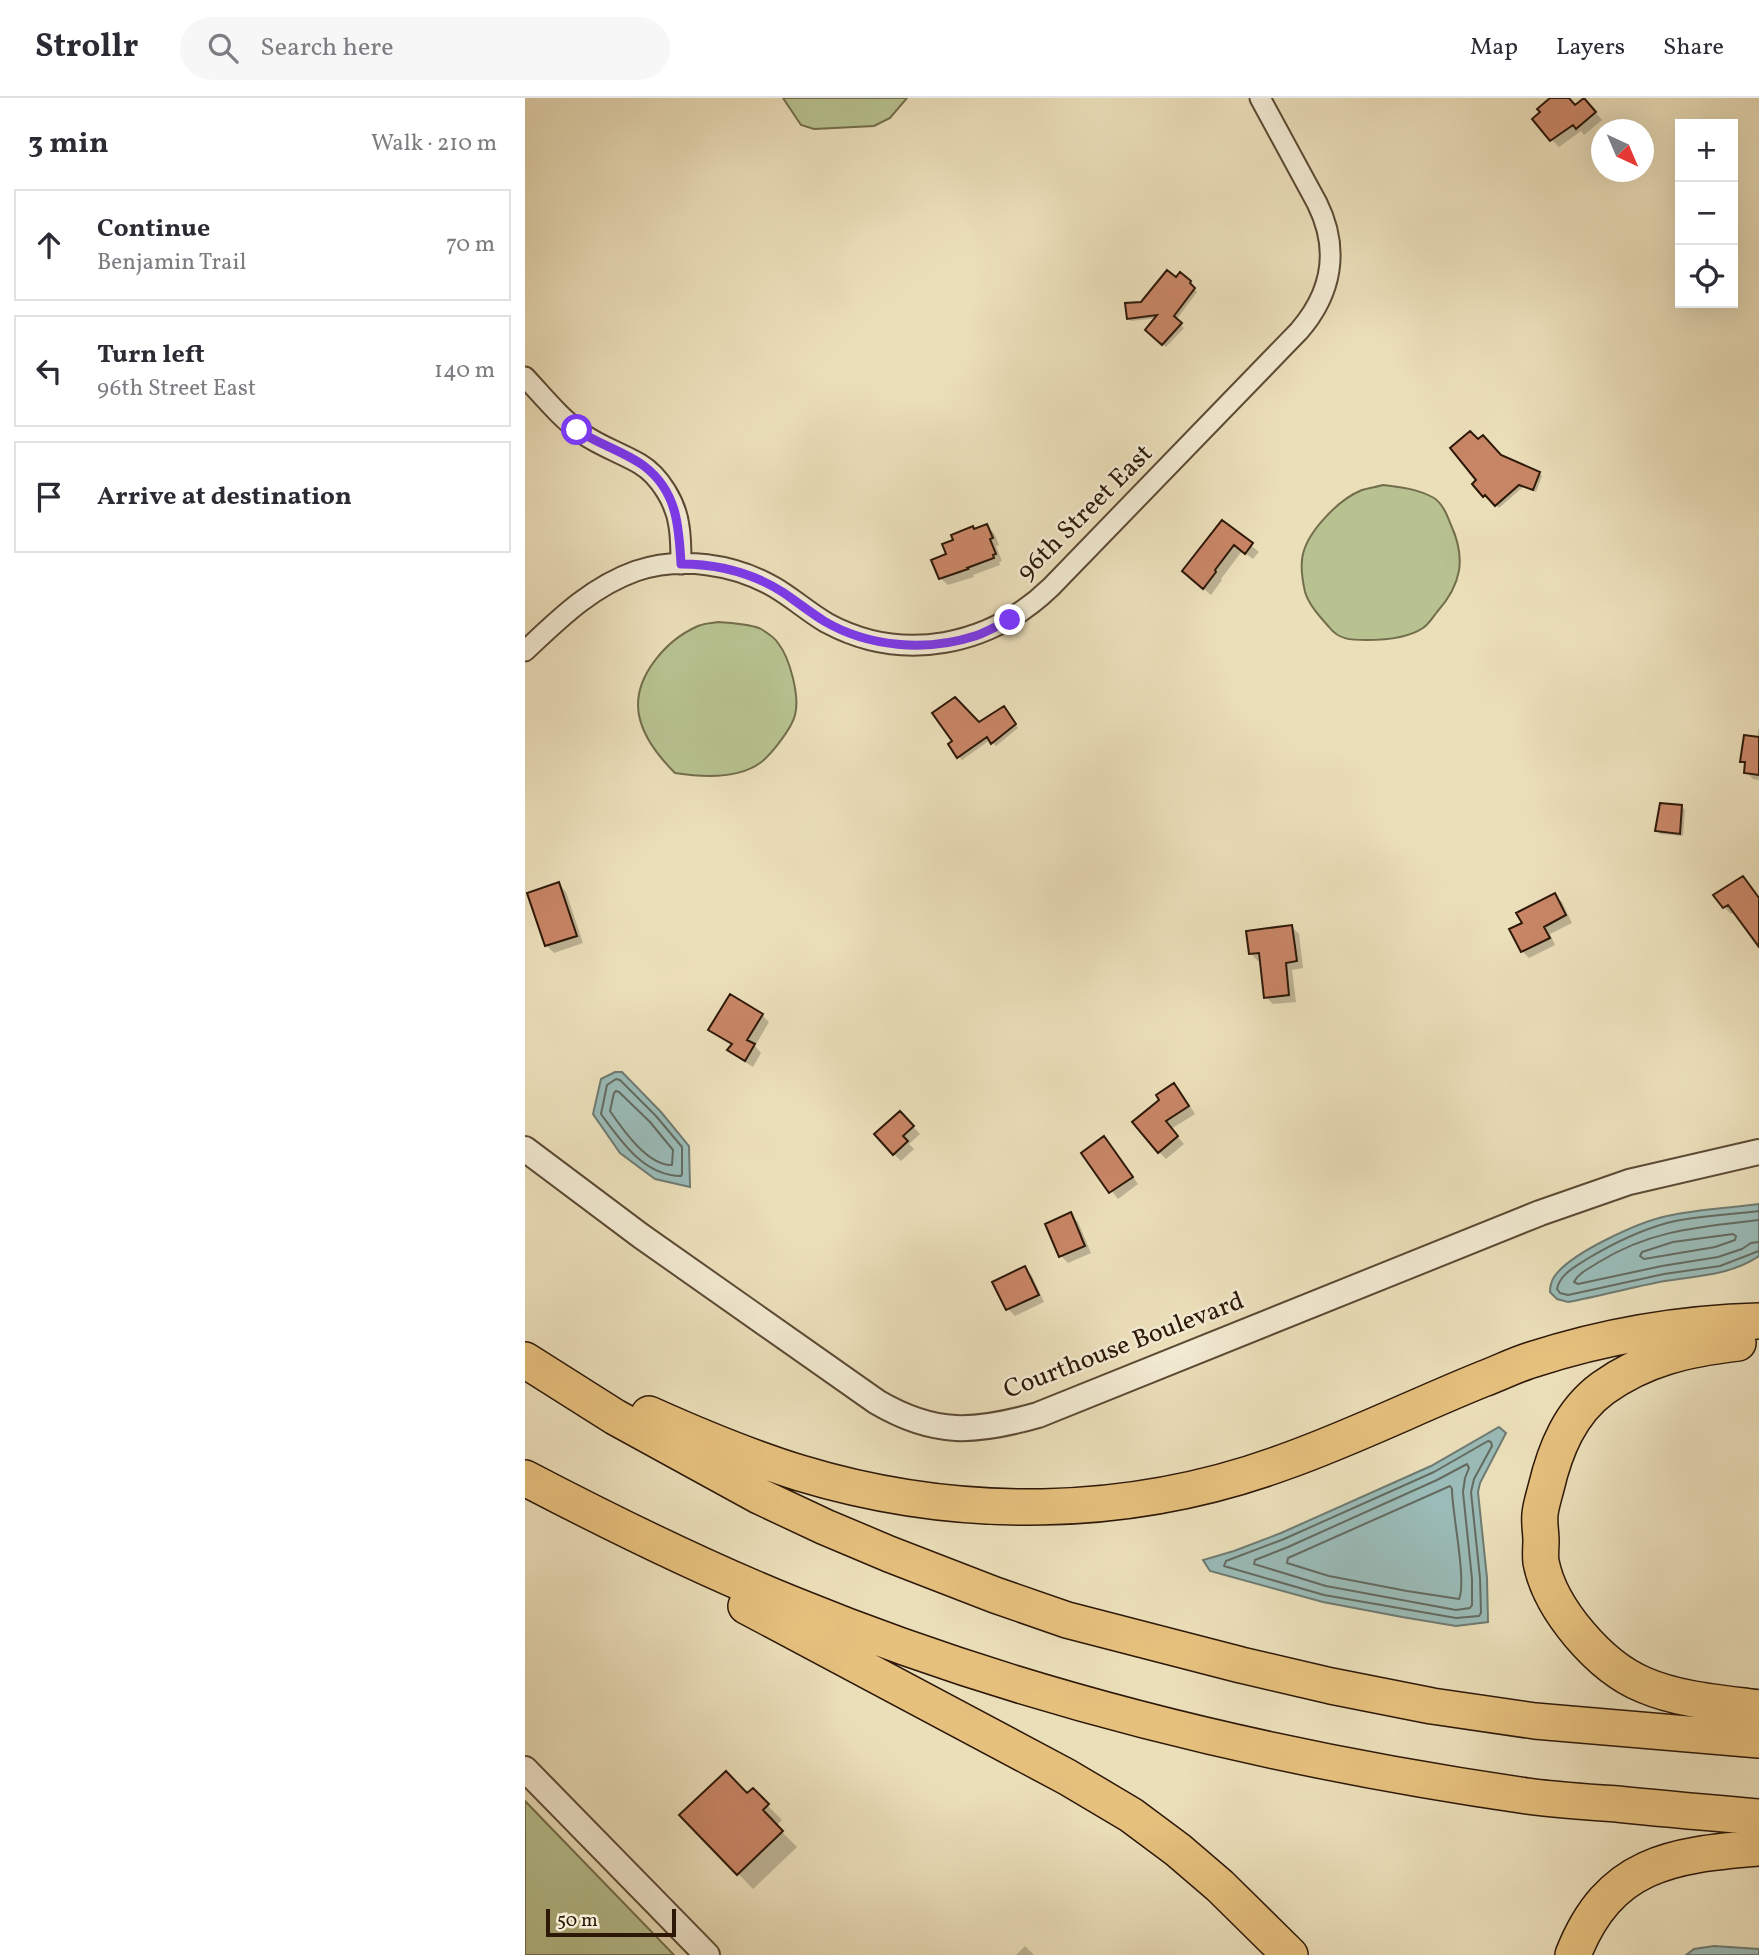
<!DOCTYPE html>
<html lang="en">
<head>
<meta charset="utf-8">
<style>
  :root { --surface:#fff; --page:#f7f7f7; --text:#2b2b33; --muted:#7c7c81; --line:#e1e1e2 }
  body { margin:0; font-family:Vollkorn,serif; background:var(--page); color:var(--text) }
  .controls { position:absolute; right:21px; top:21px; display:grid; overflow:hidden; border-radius:0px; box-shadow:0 7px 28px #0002 }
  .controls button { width:63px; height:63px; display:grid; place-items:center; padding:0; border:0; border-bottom:2px solid var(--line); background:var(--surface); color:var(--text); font:35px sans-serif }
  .compass { position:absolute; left:1066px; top:21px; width:63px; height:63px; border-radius:50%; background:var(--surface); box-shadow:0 7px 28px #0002; rotate:136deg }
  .scale { position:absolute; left:21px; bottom:18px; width:130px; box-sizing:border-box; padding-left:7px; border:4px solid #2d1808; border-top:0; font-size:19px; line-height:24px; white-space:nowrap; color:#2d1808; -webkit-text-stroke:5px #f2ead2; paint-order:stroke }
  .stop { position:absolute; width:21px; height:21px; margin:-16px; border:5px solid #7c3aed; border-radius:50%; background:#fff }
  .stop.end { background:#7c3aed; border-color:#fff; box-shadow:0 2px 7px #0008 }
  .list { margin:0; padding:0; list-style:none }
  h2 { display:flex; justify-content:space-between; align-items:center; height:91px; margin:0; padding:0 28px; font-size:30px }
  h2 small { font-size:23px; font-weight:400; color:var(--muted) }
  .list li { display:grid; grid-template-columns:46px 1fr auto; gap:21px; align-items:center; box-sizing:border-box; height:112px; margin:0 14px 14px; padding:0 14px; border:2px solid var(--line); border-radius:0px }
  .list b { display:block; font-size:26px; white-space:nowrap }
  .list p { margin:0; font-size:23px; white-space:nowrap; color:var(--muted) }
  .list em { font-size:23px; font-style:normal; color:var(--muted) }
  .icon { flex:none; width:38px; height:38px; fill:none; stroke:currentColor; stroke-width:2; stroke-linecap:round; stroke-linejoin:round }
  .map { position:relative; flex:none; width:1234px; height:1857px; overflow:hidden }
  header { display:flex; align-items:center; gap:42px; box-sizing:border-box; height:98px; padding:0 35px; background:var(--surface); border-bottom:2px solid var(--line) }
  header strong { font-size:33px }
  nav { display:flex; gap:38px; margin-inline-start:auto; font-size:24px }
  .search { width:490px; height:63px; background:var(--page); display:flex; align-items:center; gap:18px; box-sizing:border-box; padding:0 24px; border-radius:38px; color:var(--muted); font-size:26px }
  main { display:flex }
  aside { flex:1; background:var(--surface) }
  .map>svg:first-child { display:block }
</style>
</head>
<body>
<header>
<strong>Strollr</strong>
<div class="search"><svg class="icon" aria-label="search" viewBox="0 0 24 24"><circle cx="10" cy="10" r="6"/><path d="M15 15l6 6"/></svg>Search here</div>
<nav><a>Map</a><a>Layers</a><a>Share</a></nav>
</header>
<main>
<aside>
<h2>3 min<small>Walk · 210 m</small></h2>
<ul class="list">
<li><svg class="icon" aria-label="ahead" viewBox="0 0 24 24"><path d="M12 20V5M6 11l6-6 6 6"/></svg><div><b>Continue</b><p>Benjamin Trail</p></div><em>70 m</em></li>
<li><svg class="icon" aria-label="left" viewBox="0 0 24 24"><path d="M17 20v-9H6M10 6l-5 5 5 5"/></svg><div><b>Turn left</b><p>96th Street East</p></div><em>140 m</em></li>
<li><svg class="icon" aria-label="arrive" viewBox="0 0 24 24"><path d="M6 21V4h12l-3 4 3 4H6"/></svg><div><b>Arrive at destination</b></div></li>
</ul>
</aside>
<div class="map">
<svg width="1234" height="1857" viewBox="0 0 1234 1857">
  <rect width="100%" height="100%" fill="#ebdfba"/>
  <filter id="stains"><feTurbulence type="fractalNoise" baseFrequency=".00286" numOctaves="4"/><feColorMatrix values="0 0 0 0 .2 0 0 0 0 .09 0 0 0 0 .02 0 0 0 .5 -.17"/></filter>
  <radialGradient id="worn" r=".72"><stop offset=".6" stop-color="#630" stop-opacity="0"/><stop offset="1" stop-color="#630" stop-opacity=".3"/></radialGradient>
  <path fill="#b7c290" stroke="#726d4c" stroke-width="2" d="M258 0H382L365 20 349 28 289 31 276 27Z
    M858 387C876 389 893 391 909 400 918 406 922 417 926 427 941 460 937 486 912 514 908 519 904 526 898 530 883 540 859 542 842 542 826 542 814 542 804 529 795 519 784 507 780 494 778 485 776 471 777 462 779 436 814 401 837 392 844 390 851 389 858 387Z
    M194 524C205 525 227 526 236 531 241 534 250 540 253 545 265 560 275 599 270 617 267 630 246 657 235 665 213 681 176 679 150 675 135 660 118 639 114 617 107 580 141 542 173 528 179 525 187 525 194 524Z
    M0 1703 149 1857H0Z"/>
  <path fill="#9abbb7" stroke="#6e7a71" stroke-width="2" d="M90 974H97L136 1014 164 1048 165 1089 130 1081 95 1055 68 1016 76 981Z
    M1234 1106V1158C1206 1177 1172 1178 1140 1183 1107 1189 1076 1198 1043 1204L1032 1201 1025 1194C1025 1188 1026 1184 1029 1179 1045 1155 1114 1124 1142 1118 1172 1111 1204 1110 1234 1106Z
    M974 1329 981 1335 955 1385 953 1394 962 1480 963 1524 931 1528 877 1519 798 1504 685 1473 678 1462 709 1453 756 1435 906 1368Z
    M1189 1848 1234 1851V1857H1161L1169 1851Z"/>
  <path fill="#0003" d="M1028 0H1043L1051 9H1066L1077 22 1059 37 1056 33 1034 49 1027 42 1017 14Z
    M656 177 668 187 667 189 672 194 651 222 659 230 641 249 622 232 632 220 606 223 603 220 617 206 652 182Z
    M976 359 1014 375 1017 378 1011 394 998 389 974 410 964 399 962 401 949 387Z
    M697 424 734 454 728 461 717 453 696 481 697 482 686 497 666 480Z
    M461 428 469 435 474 447 471 448 477 463 474 464 475 467 448 477 449 479 423 487 415 480 423 457 450 433Z
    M481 614 493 630 471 648 465 642 437 662 434 659 454 627Z
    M1234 628V682L1228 681 1221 674 1222 668 1217 663 1232 641Z
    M1157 709 1160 712 1158 738 1135 736 1132 733Z
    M34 786 41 794 58 845 29 855 22 848 5 796Z
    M1225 788 1234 800V844L1211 814 1206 816 1199 809Z
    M1030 797 1037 804 1047 825 1025 836 1030 847 1004 860 997 853Z
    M767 829 774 836 778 870 767 872 771 904 748 906 741 899 736 862 733 863 726 856Z
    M237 917 244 924 230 948 236 955 228 969 212 959 205 952 208 947 193 938 186 931Z
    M649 987 656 994 670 1016 646 1031 659 1046 641 1061 634 1054Z
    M382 1022 395 1036 384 1046 389 1051 376 1063 369 1056Z
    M586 1048 613 1086 593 1101 558 1056Z
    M545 1117 553 1124 566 1155 543 1165 536 1158Z
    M500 1170 507 1178 519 1204 490 1218 483 1211Z
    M222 1697 242 1707 257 1722 251 1728 272 1749 228 1791 157 1717Z
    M500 1848 509 1857H491Z"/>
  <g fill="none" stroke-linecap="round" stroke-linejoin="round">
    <path stroke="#646a60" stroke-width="2" d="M91 981 95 982 131 1018 157 1049V1076L156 1078C119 1078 96 1043 76 1016L82 987Z
      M91 993 94 994 125 1024 148 1052 147 1067C123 1068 98 1032 85 1013L89 995Z
      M1234 1113C1204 1117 1171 1117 1142 1125 1113 1133 1087 1146 1062 1161 1050 1169 1035 1176 1032 1191L1035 1195 1043 1197 1057 1194 1139 1176 1195 1168 1234 1153
      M1234 1122C1174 1129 1126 1132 1074 1164 1065 1170 1053 1175 1049 1184L1053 1186 1137 1168 1193 1159 1217 1151 1226 1145 1234 1144
      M1208 1136 1211 1138 1210 1142 1190 1149 1119 1161 1115 1158 1117 1154 1148 1144Z
      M963 1343 966 1344 967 1348 949 1381 946 1394 955 1480 956 1515 954 1518 931 1520 799 1497 699 1468 701 1463 759 1441 909 1374Z
      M942 1366 944 1370 940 1380 938 1394 947 1481V1507L945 1510 931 1512 801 1488 729 1466 730 1462 763 1449 912 1382Z
      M925 1388 927 1391C927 1415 942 1484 934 1501L882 1493 804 1478 762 1465 763 1460Z"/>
  </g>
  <path fill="#c98667" stroke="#2d1808" stroke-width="2" d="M1025 0H1044L1050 7 1059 0 1071 14 1051 31 1048 27 1025 43 1007 21 1015 14 1012 11Z
    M642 172 651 179 655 174 666 183 665 185 670 190 649 218 657 225 637 247 620 232 632 217 602 221 600 205 616 204Z
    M945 333 953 341 958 337 976 357 1015 374 1008 392 994 387 970 408 960 397 958 399 947 386 951 382 925 350Z
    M697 422 728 445 720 456 709 447 690 472 691 474 678 491 657 473Z
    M462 426 468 440 465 441 471 456 468 457 469 460 442 470 443 471 414 481 406 462 421 456 417 446 428 442 426 437 448 428 449 431Z
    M430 599 454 624 479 608 491 626 466 646 462 639 432 660 423 646 427 643 407 615Z
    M1219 637 1234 639V677L1219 675 1220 664H1215Z
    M1135 705 1157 707 1155 736 1130 733Z
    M1218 778 1234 800V849L1203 807 1198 810 1188 797Z
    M34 784 52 838 20 848 2 795Z
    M1030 795 1041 817 1019 829 1025 840 996 854 984 831 997 825 991 815Z
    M767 827 772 863 761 865 764 897 739 900 734 855 724 856 721 833Z
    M205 896 238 916 222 942 230 946 220 963 202 952 207 946 183 932Z
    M649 985 664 1008 641 1023 653 1038 633 1055 607 1024 634 1002 631 997Z
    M375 1013 389 1028 378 1038 383 1043 368 1057 349 1036Z
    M579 1038 608 1079 584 1095 556 1055Z
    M546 1114 560 1148 534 1159 520 1126Z
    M500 1168 514 1197 481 1212 467 1184Z
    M201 1673 222 1695 228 1690 244 1706 238 1712 258 1733 212 1777 154 1717Z"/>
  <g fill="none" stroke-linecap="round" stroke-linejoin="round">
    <g stroke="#5c4a34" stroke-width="23">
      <path id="minor" d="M0 279C18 298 36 321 58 336 75 348 96 355 115 366 135 378 151 405 154 428 156 440 156 453 156 466
        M0 553C34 521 66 489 111 473 156 458 209 466 249 489 268 500 283 514 302 525 378 566 465 548 526 489L774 233C807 195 815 151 792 105L735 0"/>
    </g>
    <g stroke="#5c4a34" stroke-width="28">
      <path id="tertiary" d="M0 1051 116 1138 352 1304C410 1338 450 1335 513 1317L1015 1115 1104 1084 1234 1054
        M0 1671 182 1857"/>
    </g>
    <g stroke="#2d1808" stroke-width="38">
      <path id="motorway" d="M1213 1245C1162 1251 1120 1260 1078 1290 1045 1314 1030 1352 1021 1390 1019 1398 1016 1407 1015 1416 1014 1425 1016 1434 1016 1443 1016 1449 1015 1457 1016 1464 1025 1511 1075 1569 1119 1587 1154 1602 1196 1605 1234 1610
        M0 1262 90 1319 234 1398 300 1429 364 1456 470 1497 542 1522 716 1567 806 1588 907 1608 1010 1623 1234 1642
        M124 1316C173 1338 223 1359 275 1375 433 1423 604 1421 759 1364 827 1340 891 1308 958 1281 974 1275 990 1267 1006 1262 1080 1238 1157 1225 1234 1223
        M0 1380C88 1426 177 1470 269 1507 501 1602 754 1662 1002 1698 1031 1702 1062 1704 1092 1706 1139 1711 1187 1715 1234 1719
        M221 1508 542 1679 606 1717 653 1752 695 1788 765 1857
        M1048 1857C1084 1765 1146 1757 1234 1750"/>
    </g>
    <use href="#minor" stroke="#f2ead2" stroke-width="19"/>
    <use href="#tertiary" stroke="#f2ead2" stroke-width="24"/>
    <use href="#motorway" stroke="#e6c07d" stroke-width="35"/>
  </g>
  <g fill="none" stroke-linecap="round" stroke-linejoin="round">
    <path stroke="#7c3aed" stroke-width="9" d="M52 332C73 346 100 354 119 368 152 393 154 428 156 466 193 466 228 475 259 495 272 504 285 514 299 523 343 549 401 554 450 538 462 534 473 527 485 522"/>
  </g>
  <g text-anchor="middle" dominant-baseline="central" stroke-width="5" stroke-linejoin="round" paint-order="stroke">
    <g font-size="26" fill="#2d1808" stroke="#f2ead2">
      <text transform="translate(560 415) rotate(-45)">96th Street East</text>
      <text transform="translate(599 1248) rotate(-21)">Courthouse Boulevard</text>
    </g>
  </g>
  <rect width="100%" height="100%" filter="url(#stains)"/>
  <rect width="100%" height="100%" fill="url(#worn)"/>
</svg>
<div class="controls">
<button>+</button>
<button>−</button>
<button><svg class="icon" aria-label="locate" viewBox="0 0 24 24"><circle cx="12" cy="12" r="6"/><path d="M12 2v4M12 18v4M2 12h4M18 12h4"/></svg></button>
</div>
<svg class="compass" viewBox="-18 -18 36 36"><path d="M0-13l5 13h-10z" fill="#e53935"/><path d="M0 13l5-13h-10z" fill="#7c7c81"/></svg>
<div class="scale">50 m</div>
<div class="stop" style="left:52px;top:332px"></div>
<div class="stop end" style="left:485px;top:522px"></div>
</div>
</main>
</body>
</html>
